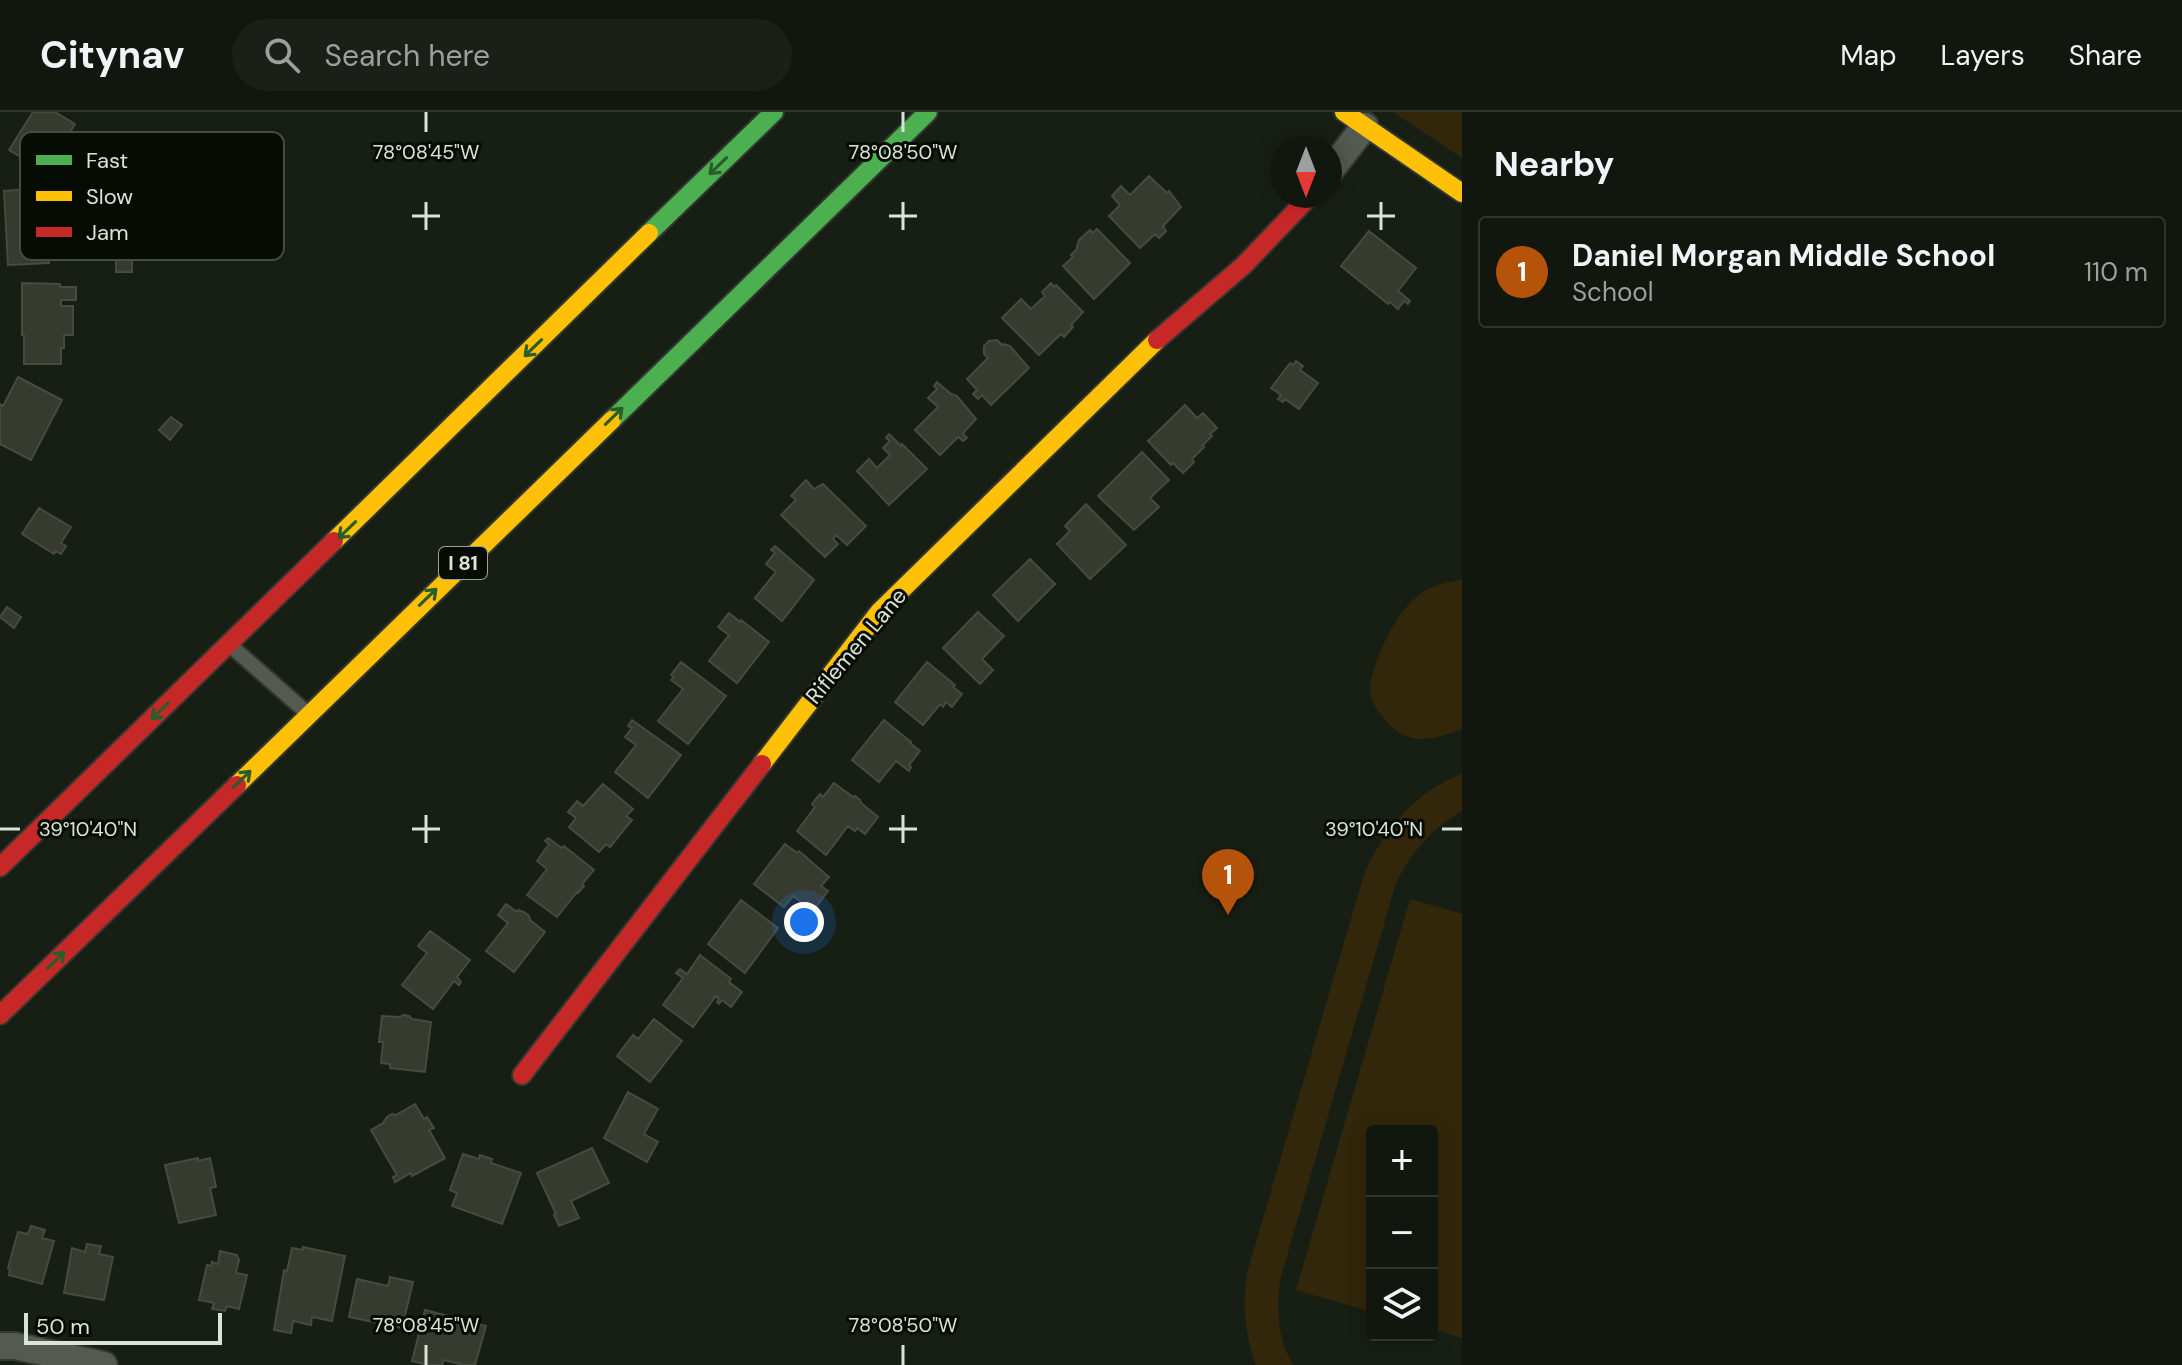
<!DOCTYPE html>
<html lang="en">
<head>
<meta charset="utf-8">
<style>
  :root { --surface:#11170f; --page:#1a2018; --text:#f1f3f6; --muted:#9c9f9e; --line:#30362f; --accent:#b45309 }
  body { margin:0; font-family:"DM Sans",sans-serif; background:var(--page); color:var(--text) }
  .controls { position:absolute; right:24px; bottom:24px; display:grid; overflow:hidden; border-radius:8px; box-shadow:0 4px 20px #0003 }
  .controls button { width:72px; height:72px; display:grid; place-items:center; padding:0; border:0; border-bottom:2px solid var(--line); background:var(--surface); color:var(--text); font:40px sans-serif }
  .compass { position:absolute; left:1270px; top:24px; width:72px; height:72px; border-radius:50%; background:var(--surface); box-shadow:0 4px 20px #0003; rotate:180deg }
  .scale { position:absolute; left:24px; bottom:20px; width:198px; box-sizing:border-box; padding-left:8px; border:4px solid #d9e3d6; border-top:0; font-size:22px; line-height:28px; white-space:nowrap; color:#d9e3d6; -webkit-text-stroke:6px #060b04; paint-order:stroke }
  .you { position:absolute; left:804px; top:810px; width:28px; height:28px; margin:-20px; border:6px solid #fff; border-radius:50%; background:#1a73e8; box-shadow:0 0 0 12px #1a73e833 }
  .badge { display:grid; place-items:center; width:52px; height:52px; border-radius:50%; background:var(--accent); color:#fff; font-size:26px; font-weight:700 }
  .pin { position:absolute; translate:-50% -66px; filter:drop-shadow(0 2px 4px #0008) }
  .pin::after { content:''; position:absolute; top:42px; width:28px; height:24px; background:inherit; clip-path:polygon(0 0,100% 0,50% 100%) }
  .list { margin:0; padding:0; list-style:none }
  h2 { display:flex; justify-content:space-between; align-items:center; height:104px; margin:0; padding:0 32px; font-size:34px }
  h2 small { font-size:26px; font-weight:400; color:var(--muted) }
  .list li { display:grid; grid-template-columns:52px 1fr auto; gap:24px; align-items:center; box-sizing:border-box; height:112px; margin:0 16px 16px; padding:0 16px; border:2px solid var(--line); border-radius:8px }
  .list b { display:block; font-size:30px; white-space:nowrap }
  .list p { margin:0; font-size:26px; white-space:nowrap; color:var(--muted) }
  .list em { font-size:26px; font-style:normal; color:var(--muted) }
  .icon { flex:none; width:44px; height:44px; fill:none; stroke:currentColor; stroke-width:2; stroke-linecap:round; stroke-linejoin:round }
  .map { position:relative; flex:none; width:1462px; height:1253px; overflow:hidden }
  header { display:flex; align-items:center; gap:48px; box-sizing:border-box; height:112px; padding:0 40px; background:var(--surface); border-bottom:2px solid var(--line) }
  header strong { font-size:38px }
  nav { display:flex; gap:44px; margin-inline-start:auto; font-size:28px }
  .search { width:560px; height:72px; background:var(--page); display:flex; align-items:center; gap:20px; box-sizing:border-box; padding:0 28px; border-radius:44px; color:var(--muted); font-size:30px }
  main { display:flex }
  aside { flex:1; background:var(--surface) }
  .map>svg:first-child { display:block }
</style>
</head>
<body>
<header>
<strong>Citynav</strong>
<div class="search"><svg class="icon" aria-label="search" viewBox="0 0 24 24"><circle cx="10" cy="10" r="6"/><path d="M15 15l6 6"/></svg>Search here</div>
<nav><a>Map</a><a>Layers</a><a>Share</a></nav>
</header>
<main>
<div class="map">
<svg width="1462" height="1253" viewBox="0 0 1462 1253">
  <rect width="100%" height="100%" fill="#171f14"/>
  <path fill="#32270b" d="M1393 0H1462V46Z
    M1462 467V617C1431 629 1406 635 1384 606 1377 598 1371 590 1370 579 1368 565 1387 522 1396 509 1402 499 1415 484 1426 478 1437 472 1450 470 1462 467Z
    M1462 662V699C1432 716 1412 740 1396 771L1280 1168C1276 1198 1278 1227 1293 1253H1256C1245 1222 1242 1194 1247 1161L1365 759C1386 716 1416 679 1462 662Z
    M1410 787 1462 802V1226L1432 1217V1019H1372V1200L1296 1178Z"/>
  <path fill="#373a2f" stroke="#464a3f" stroke-width="2" d="M33 0H55L75 12 45 60 9 38Z
    M1149 64 1167 81 1169 79 1181 95 1163 114 1166 119 1159 126 1155 122 1140 136 1109 104 1120 93 1112 84 1121 74 1130 83Z
    M44 76 49 151 8 153 4 79Z
    M1097 117 1130 151 1094 187 1063 154 1073 145 1071 143 1076 138 1079 128 1090 118 1093 121Z
    M1369 119 1416 156 1398 179 1410 189 1408 192 1404 189 1398 197 1390 190 1388 192 1341 154Z
    M116 146H132V160H116Z
    M22 171 60 172V175H76V188H61V194H73V223H64V236H61V252H24V223H22Z
    M1051 171 1054 175 1056 173 1083 200 1071 213 1073 215 1064 225 1061 222 1039 243 1002 206 1021 187 1031 197 1045 184 1042 180Z
    M997 228 1002 233 1004 232 1010 234 1029 256 991 293 982 283 978 287 973 282 977 278 967 267 988 246 984 242V234L989 229Z
    M1296 249 1303 254 1300 258 1318 271 1299 297 1285 287 1283 290 1278 287 1281 283 1271 276 1290 251 1293 253Z
    M18 265 62 288 31 348 0 332V292L3 294Z
    M937 270 951 282 957 284 976 307 964 320 963 322 967 326 963 329 958 325 940 343 915 318 938 295 928 286 937 277 934 274Z
    M1185 293 1197 306 1203 301 1217 316 1210 322 1212 324 1202 334 1204 335 1192 347 1194 350 1183 361 1173 351 1171 353 1148 329Z
    M171 305 182 313 170 328 159 318Z
    M889 322 901 334 902 332 927 357 889 393 857 359 869 347 877 356 890 343 883 336 890 329 886 326Z
    M1142 340 1169 368 1150 386 1159 395 1134 418 1098 384Z
    M806 368 814 377 823 372 866 414 847 433 836 423 833 427 838 432 825 445 781 403 796 388 791 384Z
    M1086 392 1126 433 1090 467 1057 432 1070 419 1065 414Z
    M39 396 71 415 61 431 66 434 61 442 56 439 54 442 22 422Z
    M775 434 814 468 782 509 755 486 776 460 766 452 775 441 771 438Z
    M1030 447 1055 472 1018 509 993 483Z
    M7 495 21 505 14 516 0 505Z
    M978 500 1004 524 982 547 993 558 980 572 943 536Z
    M729 501 740 510 741 508 769 530 737 571 709 549 729 523 718 515Z
    M681 550 726 584 688 632 658 609 683 577 671 568 674 565 671 563Z
    M927 550 955 573 953 575 962 582 952 595 946 590 943 595 940 592 923 613 895 590Z
    M632 608 681 643 648 686 615 660 636 633 625 625 632 616 628 614Z
    M884 608 911 630 910 631 920 639 909 653 911 655 909 659 896 649 879 670 852 648Z
    M834 671 853 685 855 684 860 688 861 691 878 705 865 722 857 716 855 719 848 714 826 743 797 719 815 695 812 692 820 682 823 685Z
    M603 672 633 697 626 704 632 708 610 735 606 732 599 740 569 715 576 706 568 700 577 689 583 694Z
    M548 726 562 736 564 734 594 758 582 772 584 774 578 781 577 780 557 805 527 783 547 757 537 749 549 732 545 729Z
    M785 732 797 741 799 739 829 765 821 774 828 779 813 799 793 784 784 795 754 772Z
    M741 788 778 816 745 861 708 832Z
    M506 792 517 800 518 798 524 800 529 804 530 808 545 820 514 860 486 839 508 811 498 803Z
    M430 819 470 848 457 865 461 870 459 873 454 869 433 897 402 873 427 841 418 834Z
    M700 843 731 867 729 870 742 880 731 895 722 888 719 892 717 890 719 887 716 884 693 915 663 893 683 866 676 861 680 857 687 862Z
    M403 903 409 904 412 907 431 910 425 960 390 956V952L381 951 383 930H379L382 904 400 905Z
    M654 907 682 929 650 970 617 944 633 923 638 927Z
    M628 980 658 997 644 1022 658 1030 647 1050 604 1026Z
    M415 992 424 1007 427 1005 434 1016 429 1018 445 1046 412 1064 411 1061 395 1070 393 1065 397 1063 371 1018 383 1011 387 1005 392 1002 396 1003Z
    M592 1036 609 1071 571 1089 579 1106 559 1114 554 1103 556 1102 537 1061Z
    M463 1042 479 1047 480 1043 492 1047 491 1051 521 1061 502 1112 452 1094 457 1081 450 1078Z
    M198 1046V1049L210 1046 216 1075 210 1076 216 1103 179 1111 165 1053Z
    M31 1114 45 1118 42 1126 54 1129 42 1172 9 1163 10 1157 8 1156 18 1120 28 1122Z
    M87 1132 101 1134 99 1142 113 1145 104 1188 64 1181 72 1136 85 1140Z
    M303 1135 345 1144 332 1209 312 1205 311 1213 293 1209 291 1221 274 1218 284 1158 287 1159 292 1136 303 1138Z
    M220 1139 237 1143 239 1148 236 1161 247 1163 239 1197 227 1194 225 1199 212 1197 214 1191 199 1188 207 1153 211 1154 212 1150 218 1152Z
    M390 1165 413 1170 402 1216 349 1205 357 1167 388 1174Z
    M425 1198 486 1214 475 1253H464L444 1248 442 1253H429L412 1249Z"/>
  <g fill="none" stroke-linecap="round" stroke-linejoin="round">
    <g stroke="#323830" stroke-width="18">
      <path id="lane" d="M231 534 305 599"/>
    </g>
    <g stroke="#323830" stroke-width="30">
      <path id="street" d="M1330 59 1365 14
        M0 1234H15L104 1253"/>
    </g>
    <g stroke="#323830" stroke-width="22">
      <path id="fast" d="M649 121 774 0
        M612 308 928 0"/>
    </g>
    <g stroke="#323830" stroke-width="22">
      <path id="slow" d="M1344 0 1462 81
        M334 429 649 121
        M762 652 879 500 1157 228
        M237 673 612 308"/>
    </g>
    <g stroke="#323830" stroke-width="22">
      <path id="jam" d="M1157 228 1244 153 1310 84
        M0 755 334 429
        M0 903 237 673
        M522 963 762 652"/>
    </g>
    <use href="#lane" stroke="#545a52" stroke-width="14"/>
    <use href="#street" stroke="#545a52" stroke-width="26"/>
    <use href="#fast" stroke="#4caf50" stroke-width="18"/>
    <use href="#slow" stroke="#ffc107" stroke-width="18"/>
    <use href="#jam" stroke="#c62828" stroke-width="18"/>
  </g>
  <defs><path id="oneway-shaft" d="M-6 0H5M1.5-3L5.5 0L1.5 3" fill="none" stroke-width="1.6" stroke-linecap="round" stroke-linejoin="round" transform="scale(2)"/></defs>
  <g stroke="#295d2a">
    <use href="#oneway-shaft" transform="translate(718 54) rotate(136)"/>
    <use href="#oneway-shaft" transform="translate(533 236) rotate(136)"/>
    <use href="#oneway-shaft" transform="translate(614 304) rotate(-44)"/>
    <use href="#oneway-shaft" transform="translate(347 418) rotate(136)"/>
    <use href="#oneway-shaft" transform="translate(428 485) rotate(-44)"/>
    <use href="#oneway-shaft" transform="translate(160 599) rotate(136)"/>
    <use href="#oneway-shaft" transform="translate(242 667) rotate(-44)"/>
    <use href="#oneway-shaft" transform="translate(56 848) rotate(-44)"/>
  </g>
  <path fill="none" stroke="#d9e3d6" stroke-width="3" d="M426 0V20M903 0V20M426 90V118M903 90V118M1381 90V118M412 104H440M889 104H917M1367 104H1395M426 703V731M903 703V731M0 717H20M412 717H440M889 717H917M1442 717H1462M426 1233V1253M903 1233V1253"/>
  <g text-anchor="middle" dominant-baseline="central" stroke-width="6" stroke-linejoin="round" paint-order="stroke">
    <rect fill="#060b04" stroke="#9aa297" stroke-width="2" x="439" y="435" width="48" height="32" rx="6"/>
    <g font-size="20" font-weight="bold" fill="#d9e3d6">
      <text x="463" y="451">I 81</text>
    </g>
    <g font-size="22" fill="#d9e3d6" stroke="#060b04">
      <text transform="translate(856 534) rotate(-50)">Riflemen Lane</text>
    </g>
  </g>
  <rect x="20" y="20" width="264" height="128" rx="12" fill="#060b04" stroke="#454c43" stroke-width="2"/>
  <rect x="36" y="43" width="36" height="10" fill="#4caf50"/>
  <rect x="36" y="79" width="36" height="10" fill="#ffc107"/>
  <rect x="36" y="115" width="36" height="10" fill="#c62828"/>
  <g font-size="22" fill="#d9e3d6">
    <text x="86" y="56">Fast</text>
    <text x="86" y="92">Slow</text>
    <text x="86" y="128">Jam</text>
  </g>
  <g font-size="20" text-anchor="middle" fill="#d9e3d6" stroke="#060b04" stroke-width="6" stroke-linejoin="round" paint-order="stroke">
    <text x="426" y="47">78°08'45"W</text>
    <text x="903" y="47">78°08'50"W</text>
    <text x="1374" y="724">39°10'40"N</text>
    <text x="88" y="724">39°10'40"N</text>
    <text x="426" y="1220">78°08'45"W</text>
    <text x="903" y="1220">78°08'50"W</text>
  </g>
</svg>
<div class="controls">
<button>+</button>
<button>−</button>
<button><svg class="icon" aria-label="layers" viewBox="0 0 24 24"><path d="M12 4l9 5-9 5-9-5zM3 14l9 5 9-5"/></svg></button>
</div>
<svg class="compass" viewBox="-18 -18 36 36"><path d="M0-13l5 13h-10z" fill="#e53935"/><path d="M0 13l5-13h-10z" fill="#9c9f9e"/></svg>
<div class="scale">50 m</div>
<div class="you"></div>
<div class="pin badge" style="left:1228px;top:803px">1</div>
</div>
<aside>
<h2>Nearby<small></small></h2>
<ul class="list">
<li><span class="badge">1</span><div><b>Daniel Morgan Middle School</b><p>School</p></div><em>110 m</em></li>
</ul>
</aside>
</main>
</body>
</html>
